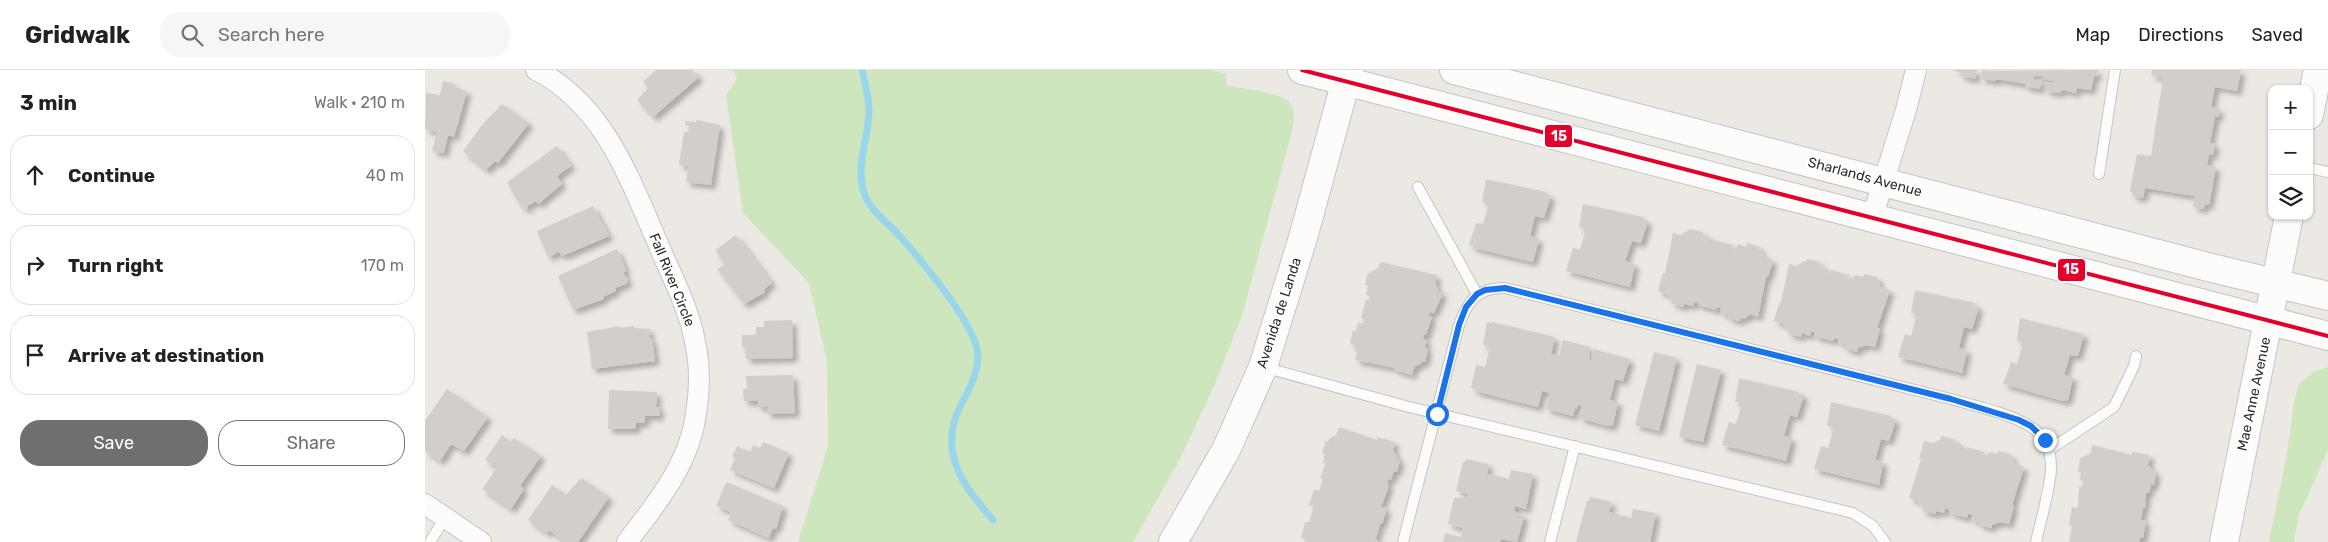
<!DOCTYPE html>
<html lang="en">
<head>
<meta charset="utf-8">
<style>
  :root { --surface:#fff; --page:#f6f6f6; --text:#222; --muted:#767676; --line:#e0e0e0; --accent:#706f6e }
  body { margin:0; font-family:Rubik,sans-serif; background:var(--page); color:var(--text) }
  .controls { position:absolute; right:15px; top:15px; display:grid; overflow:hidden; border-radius:10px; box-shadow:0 1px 4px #0004 }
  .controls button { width:45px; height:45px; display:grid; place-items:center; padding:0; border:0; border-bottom:1px solid var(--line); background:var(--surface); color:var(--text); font:25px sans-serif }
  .stop { position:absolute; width:15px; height:15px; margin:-11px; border:4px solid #1a73e8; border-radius:50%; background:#fff }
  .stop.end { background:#1a73e8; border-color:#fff; box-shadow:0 1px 5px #0008 }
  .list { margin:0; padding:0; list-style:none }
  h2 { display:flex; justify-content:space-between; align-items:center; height:65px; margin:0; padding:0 20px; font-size:21px }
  h2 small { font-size:16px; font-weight:400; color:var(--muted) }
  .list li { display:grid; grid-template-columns:32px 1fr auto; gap:15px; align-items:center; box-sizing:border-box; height:80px; margin:0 10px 10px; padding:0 10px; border:1px solid var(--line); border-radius:20px }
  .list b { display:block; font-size:19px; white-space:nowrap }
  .list em { font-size:16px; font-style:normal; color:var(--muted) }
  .actions { display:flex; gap:10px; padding:15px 20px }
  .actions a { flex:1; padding:11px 0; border:1px solid var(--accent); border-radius:20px; text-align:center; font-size:18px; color:var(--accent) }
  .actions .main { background:var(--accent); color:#fff }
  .icon { flex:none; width:28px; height:28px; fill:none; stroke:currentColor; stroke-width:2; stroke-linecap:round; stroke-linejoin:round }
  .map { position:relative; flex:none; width:1903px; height:472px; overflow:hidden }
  header { display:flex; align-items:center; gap:30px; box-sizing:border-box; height:70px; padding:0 25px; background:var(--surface); border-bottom:1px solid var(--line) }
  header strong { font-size:24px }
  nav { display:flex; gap:28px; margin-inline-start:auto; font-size:18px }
  .search { width:350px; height:45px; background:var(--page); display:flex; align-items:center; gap:12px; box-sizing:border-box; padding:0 18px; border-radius:20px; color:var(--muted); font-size:19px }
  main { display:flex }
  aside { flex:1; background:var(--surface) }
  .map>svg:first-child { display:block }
</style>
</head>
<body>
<header>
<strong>Gridwalk</strong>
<div class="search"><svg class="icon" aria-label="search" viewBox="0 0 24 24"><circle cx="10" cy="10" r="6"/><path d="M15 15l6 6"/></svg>Search here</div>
<nav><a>Map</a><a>Directions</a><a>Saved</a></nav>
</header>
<main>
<aside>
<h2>3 min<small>Walk · 210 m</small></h2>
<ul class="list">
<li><svg class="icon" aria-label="ahead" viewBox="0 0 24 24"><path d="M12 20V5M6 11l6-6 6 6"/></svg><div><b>Continue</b></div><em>40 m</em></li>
<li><svg class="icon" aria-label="right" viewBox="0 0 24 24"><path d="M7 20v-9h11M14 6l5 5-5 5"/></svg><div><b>Turn right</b></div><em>170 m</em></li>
<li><svg class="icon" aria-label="arrive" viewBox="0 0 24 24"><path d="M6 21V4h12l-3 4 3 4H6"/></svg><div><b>Arrive at destination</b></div></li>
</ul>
<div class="actions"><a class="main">Save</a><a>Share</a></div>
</aside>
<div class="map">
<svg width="1903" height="472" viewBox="0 0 1903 472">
  <defs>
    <filter id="shadow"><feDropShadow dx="4.5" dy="4.5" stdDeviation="2.5" flood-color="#0004"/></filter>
  </defs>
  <rect width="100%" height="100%" fill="#ece8e4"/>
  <path fill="#cee6be" d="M308 0H786L801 4V15C816 19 857 22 865 33 872 43 868 58 865 68L818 243 790 314 754 391 708 472H373L403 376 402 291 384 213 318 143 301 25 312 9Z
    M1903 297V380L1873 447 1869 472H1844L1862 384 1869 331 1874 315 1888 302Z"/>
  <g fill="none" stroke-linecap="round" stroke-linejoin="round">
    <path stroke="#99d6ec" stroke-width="7" d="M437 0C440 13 444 27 444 41 444 68 430 95 439 123 445 141 461 151 473 164 494 188 552 255 553 286 553 304 542 323 534 339 513 384 540 418 568 450"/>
  </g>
  <path fill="#d1cecb" filter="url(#shadow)" d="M231 0H267L274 7 228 47 212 30 223 18 218 12Z
    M1527 0H1552L1550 9 1536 6V3Z
    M1557 0 1566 1 1673 0 1672 6H1669L1666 20 1652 18 1651 23 1636 20 1635 23 1620 21 1621 12 1628 13V11L1618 9V6H1609L1608 9 1617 10 1615 19 1600 17 1601 14 1571 9V11L1556 9Z
    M1727 0H1816L1812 21 1790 17 1786 37 1795 39 1793 47H1790L1785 73 1790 74 1788 85 1784 84 1782 95 1791 97 1784 135 1780 134 1779 139 1768 137 1770 126 1720 118 1718 128 1707 126 1708 122 1705 121 1712 84 1726 86 1738 8 1726 5Z
    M18 11 30 14 28 17 42 21 29 67 23 65 19 83 7 81 12 62 0 59 1 23 15 25Z
    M77 34 104 53 73 93 70 91 61 100 38 81 57 55Z
    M272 50 295 55 286 115 261 112 263 96 254 95 259 62 264 61V56L260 55 261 51 271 52Z
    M132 76 146 96 132 106 137 114 113 134 111 131 102 136 103 138 101 140 94 133 82 112Z
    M1061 109 1121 122V124L1126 126 1119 148 1110 146 1105 166 1114 169 1108 192 1049 178V176L1044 175 1051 153 1058 154 1064 133 1057 132Z
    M1158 134 1218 147V150L1223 151 1216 173 1207 171 1200 191 1210 194 1205 217 1141 201 1148 178 1155 180 1161 159 1154 157Z
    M168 136 184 166 137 186 134 182 123 187 112 161Z
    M1265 159 1278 162 1277 165 1285 167 1284 172 1288 173 1289 170 1308 175 1307 178 1311 179 1313 174 1321 177 1322 173 1335 177 1334 179 1340 187 1348 190 1343 207H1341L1333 247 1325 244 1319 249 1316 248 1315 251 1303 248 1304 245 1295 243 1296 238 1292 237 1291 240 1273 235V233L1269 232 1268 236 1259 234V237L1246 233 1247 230 1240 223 1233 221 1238 203 1240 204 1248 163 1255 165Z
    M311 165 347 213 339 219 340 222 319 234 292 199 300 194 290 180Z
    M192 179 201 201 198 202 203 210 201 214 190 218 191 221 178 227 179 229 148 240 133 206Z
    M1382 189 1395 192 1394 195 1399 197 1401 202 1405 203 1406 200 1424 205 1423 208 1428 210 1430 205 1438 207 1439 204 1452 207 1456 217 1465 220 1452 258 1455 259 1450 277 1442 275 1433 278 1432 282 1420 278V275L1413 273 1414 269 1409 268 1408 271 1389 266 1390 262 1386 261 1385 266 1377 263 1376 267 1363 264 1364 261 1357 253 1349 251 1354 233H1356L1364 194 1372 196 1379 191 1381 192Z
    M955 192 1012 205 1010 213 1014 222 1018 223 1009 243 1005 242 1004 246 1007 247 1001 265H999L998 269 1002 270 1000 278 1003 279 1000 292 997 291V293L989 297 987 305 969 300 970 298 930 290 932 283 928 274 925 273 928 260 931 261 933 252 938 254 939 249 936 248 941 230H944L945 226 941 225 943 216 940 215 943 203 946 204 945 202 953 198Z
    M1490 220 1550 233 1549 235 1554 237 1547 259 1539 257 1534 278 1542 280 1537 303 1473 287 1480 264 1486 266 1492 244 1486 243Z
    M1595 248 1659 264 1653 286 1645 285 1639 305 1648 307 1643 330 1638 331 1578 314 1586 292 1592 294 1598 273 1592 271Z
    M367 250 368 288 321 289 320 277H317V265H331V257H339V251Z
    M1062 252 1067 253V252L1130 267 1126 284 1134 286 1138 270 1165 277 1164 290H1166L1168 279 1205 289 1198 311 1190 309 1185 330 1193 332 1188 355 1183 356 1154 348 1157 336 1153 335 1152 339 1150 338 1148 346 1121 339 1125 323 1117 321 1113 337 1050 321V319L1046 318 1051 295 1060 297 1065 277 1058 275Z
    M194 256V258L209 256V258L225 259 224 268 227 269 230 291 167 299 162 262Z
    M1229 282 1252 288 1234 361 1210 355Z
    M1272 294 1296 300 1278 372 1254 367Z
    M368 305 370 343 342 344V337H333V331H319L318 319H322L321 306Z
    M1314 308 1374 322V324L1379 325 1372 347 1365 345 1359 366 1367 368 1361 391 1297 375 1304 352 1311 354 1317 333 1310 332Z
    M22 319 63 347 39 381 26 374 15 391 0 381V351Z
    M184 320 232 322 231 337H235L234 346H220V353H211V359H183Z
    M1406 332 1466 346V348L1471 349 1464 371 1456 369 1450 390 1458 392 1454 415 1389 399 1396 376 1403 378 1409 357 1402 356Z
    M914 357 952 370V367L970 372 968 380 972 386V389L975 390 972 402 969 401 966 410 963 409 962 415 964 416 956 437 962 438 957 454H952L955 455 951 468 948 469 953 470 952 472H881L882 469 876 468 880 452H884L889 436 884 435 889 419 894 421 898 409 895 408 901 393H898L900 384 897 383 901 371 903 372 904 369 911 365Z
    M77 365 86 372 89 368 116 386 95 416 99 419 86 439 57 419 72 398 60 390Z
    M1516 366 1529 369 1528 372 1536 374 1535 379 1540 381 1541 377 1559 382 1558 385 1563 386 1564 382 1572 384 1574 381 1585 384 1590 394 1599 397 1587 435 1589 436 1584 454 1576 452 1567 455 1566 458 1554 455 1555 452 1546 450 1548 445 1543 444 1542 448 1524 443 1525 440 1520 438 1519 443 1511 441 1510 444 1497 441 1498 438 1492 430 1484 428 1496 389H1494L1499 371 1508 373 1516 369Z
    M338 372 364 383 349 418 305 400 310 388 307 387 312 376 325 382 328 375 335 378Z
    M1667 375 1707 385V382L1725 385 1723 395 1731 403 1729 415H1726L1724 423H1721L1720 438H1718L1716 450 1721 451 1718 468H1715L1714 472H1644L1647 456 1644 455 1647 437 1653 438 1654 416 1657 417 1658 411 1655 410 1656 402H1653L1655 388 1666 383Z
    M1041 389 1064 394 1062 404 1084 409 1086 400 1108 404 1101 439 1090 436 1089 441 1099 446 1092 472 1076 469 1075 472H1018L1020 463 1036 467 1038 458 1023 454 1029 428H1042L1043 424 1031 421 1038 392H1040Z
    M156 408 184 427 153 472H141L124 460 122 463 103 450 127 415 141 425Z
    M301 412 358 436 351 459 348 458 344 468 303 450 306 442 291 436Z
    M1165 427 1187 432 1184 442 1206 448 1208 439 1231 443 1225 472H1151L1162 430 1164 431Z"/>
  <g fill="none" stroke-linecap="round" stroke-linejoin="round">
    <g stroke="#c5c4c5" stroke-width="12">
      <path id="lane" d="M1884 98 1903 102
        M1674 104 1690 0
        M993 117 1052 224
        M838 297 984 337 1428 443 1448 456 1460 472
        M1624 380 1689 337 1709 296 1711 286
        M5 472 20 448
        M978 472 1034 255C1043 231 1052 217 1080 218L1526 329C1552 337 1604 346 1620 370 1625 377 1626 391 1626 400 1624 424 1616 449 1611 472
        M1125 472 1150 376"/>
    </g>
    <g stroke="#c5c4c5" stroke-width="22">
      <path id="street" d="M111 0C180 35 205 110 234 176 247 207 264 238 270 272 275 295 275 320 271 343 265 393 232 433 202 472
        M1447 148 1481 40 1491 0
        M0 434 56 472"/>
    </g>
    <g stroke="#c5c4c5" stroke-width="30">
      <path id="secondary" d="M877 0 1903 266
        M1029 0 1787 198 1903 226
        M1884 45 1893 0
        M748 472 801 380 838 297 877 171 924 0
        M1799 472 1864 146"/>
    </g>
    <use href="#lane" stroke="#fcfcfb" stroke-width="10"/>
    <use href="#street" stroke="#fcfcfb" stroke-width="20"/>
    <use href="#secondary" stroke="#fcfcfb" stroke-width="28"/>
    <g stroke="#fff" stroke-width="8">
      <path id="bus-1" d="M877 0 1903 266"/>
    </g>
    <use href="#bus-1" stroke="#e4002b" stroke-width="4"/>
  </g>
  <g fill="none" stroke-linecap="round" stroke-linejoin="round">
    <path stroke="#1a73e8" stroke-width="6" d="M1012 344 1034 255 1041 237 1052 224 1060 220 1080 218 1526 329 1594 350 1606 356 1620 370"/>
  </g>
  <g text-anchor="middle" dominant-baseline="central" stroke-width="4" stroke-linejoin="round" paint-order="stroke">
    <g font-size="14" fill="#2e2e2e" stroke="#fff">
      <text transform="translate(1440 107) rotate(15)">Sharlands Avenue</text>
      <text transform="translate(247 210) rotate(68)">Fall River Circle</text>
      <text transform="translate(854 243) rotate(-72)">Avenida de Landa</text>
      <text transform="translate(1829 324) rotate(-78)">Mae Anne Avenue</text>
    </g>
  </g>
  <g stroke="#fff" stroke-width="2">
    <rect x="1119" y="54" width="29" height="24" rx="5" fill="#e4002b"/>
    <rect x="1632" y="188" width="29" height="24" rx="5" fill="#e4002b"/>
  </g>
  <g font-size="14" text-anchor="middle" font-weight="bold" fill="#fff">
    <text x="1134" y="71">15</text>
    <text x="1646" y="204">15</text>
  </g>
</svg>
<div class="controls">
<button>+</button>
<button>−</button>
<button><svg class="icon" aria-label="layers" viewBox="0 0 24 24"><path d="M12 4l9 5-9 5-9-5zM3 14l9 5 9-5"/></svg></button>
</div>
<div class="stop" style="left:1012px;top:344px"></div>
<div class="stop end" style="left:1620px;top:370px"></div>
</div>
</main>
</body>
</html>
